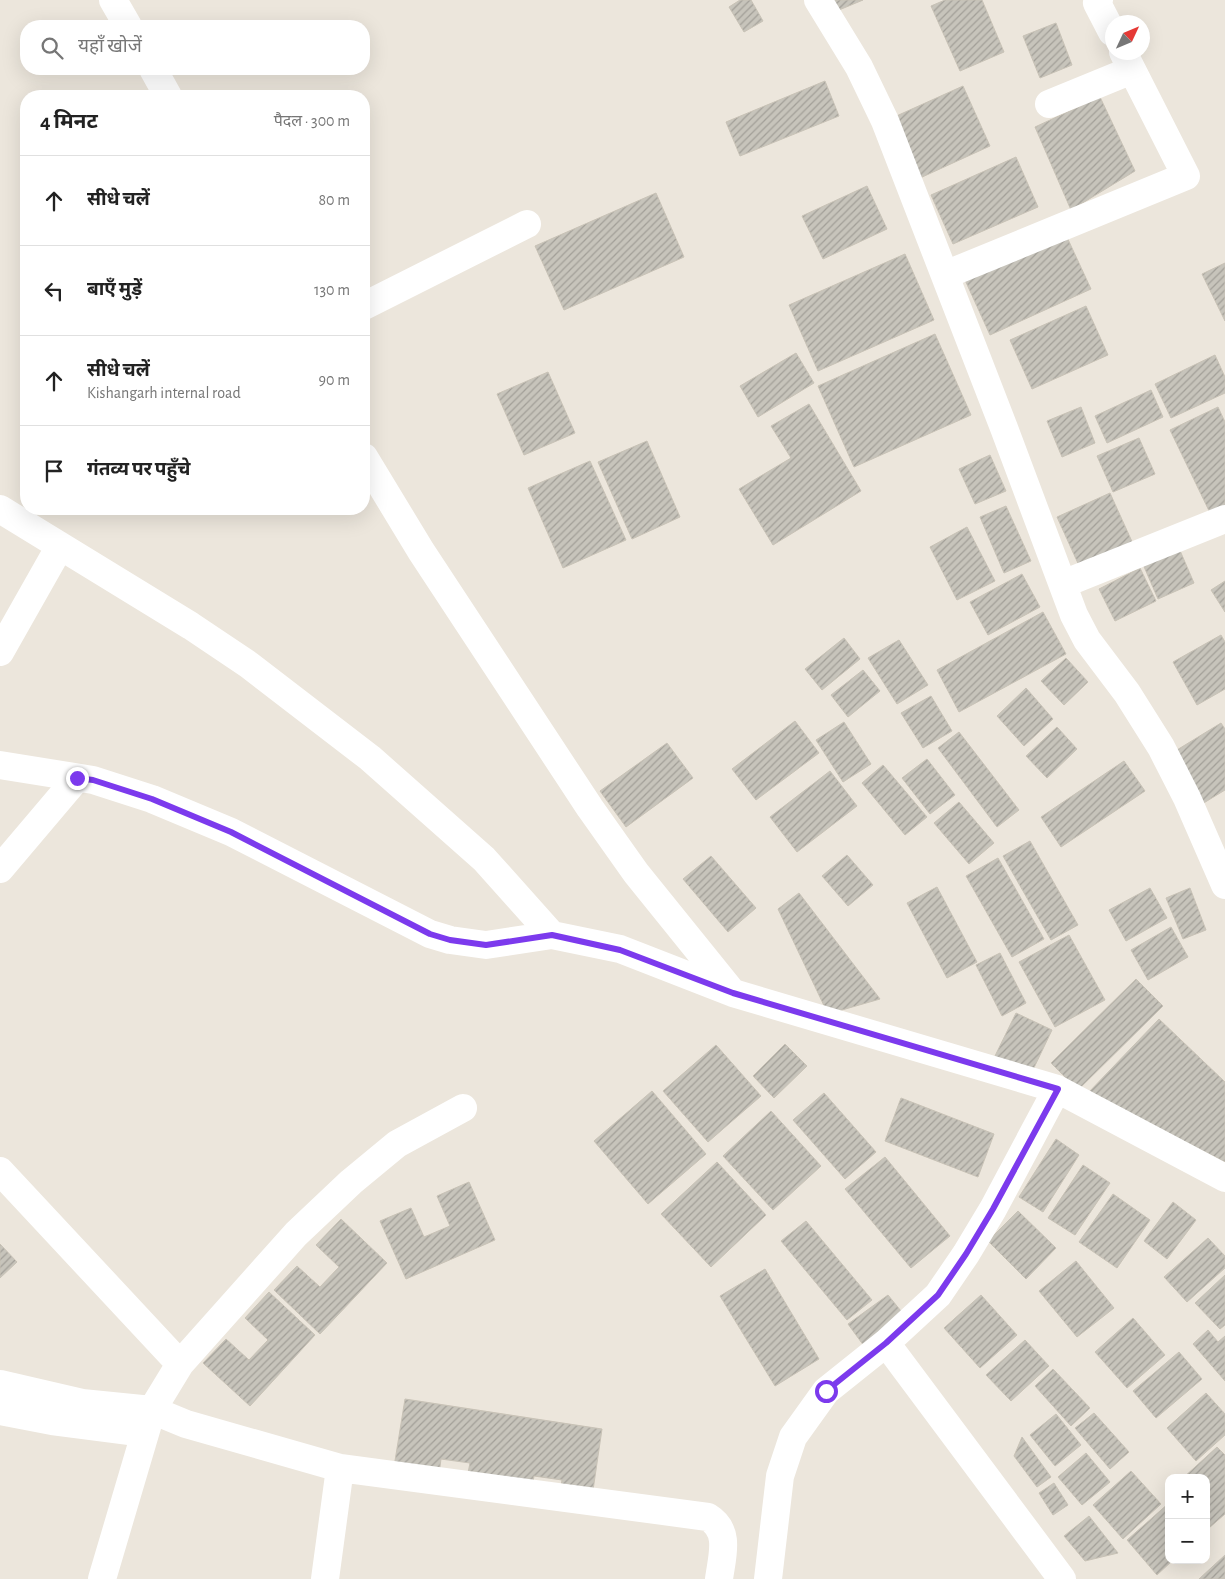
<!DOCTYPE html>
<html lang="hi">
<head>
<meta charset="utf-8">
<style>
  :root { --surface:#fff; --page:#f2f2f2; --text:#222; --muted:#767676; --line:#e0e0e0 }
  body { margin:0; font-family:"Alegreya Sans","Noto Sans Devanagari",sans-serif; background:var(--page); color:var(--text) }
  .controls { position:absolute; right:15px; bottom:15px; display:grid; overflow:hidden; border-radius:10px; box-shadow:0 5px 20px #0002 }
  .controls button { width:45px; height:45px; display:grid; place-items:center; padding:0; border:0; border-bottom:1px solid var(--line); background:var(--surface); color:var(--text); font:25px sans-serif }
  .compass { position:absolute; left:1105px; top:15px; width:45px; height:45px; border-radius:50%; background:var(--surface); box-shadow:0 5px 20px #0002; rotate:46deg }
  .stop { position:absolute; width:15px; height:15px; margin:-11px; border:4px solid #7c3aed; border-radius:50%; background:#fff }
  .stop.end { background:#7c3aed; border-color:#fff; box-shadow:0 1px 5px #0008 }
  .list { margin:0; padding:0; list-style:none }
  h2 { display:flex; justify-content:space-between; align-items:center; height:65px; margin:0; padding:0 20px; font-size:21px }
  h2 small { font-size:16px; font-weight:400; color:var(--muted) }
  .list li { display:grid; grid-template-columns:32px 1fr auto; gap:15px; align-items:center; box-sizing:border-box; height:90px; padding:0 20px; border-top:1px solid var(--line) }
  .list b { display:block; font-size:19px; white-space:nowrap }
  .list p { margin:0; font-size:16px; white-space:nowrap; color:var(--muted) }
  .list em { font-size:16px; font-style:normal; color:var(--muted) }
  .icon { flex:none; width:28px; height:28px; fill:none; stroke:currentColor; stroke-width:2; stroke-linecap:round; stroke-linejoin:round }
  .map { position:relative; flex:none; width:1225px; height:1579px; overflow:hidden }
  .search { position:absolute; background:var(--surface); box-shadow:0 5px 20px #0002; left:20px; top:20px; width:350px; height:55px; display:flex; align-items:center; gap:12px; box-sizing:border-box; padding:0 18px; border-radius:20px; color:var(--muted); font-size:19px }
  .panel { position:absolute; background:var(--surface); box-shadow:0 5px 20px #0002; left:20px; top:90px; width:350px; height:425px; border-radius:20px }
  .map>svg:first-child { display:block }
</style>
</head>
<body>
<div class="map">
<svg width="1225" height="1579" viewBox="0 0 1225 1579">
  <defs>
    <pattern id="building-hatch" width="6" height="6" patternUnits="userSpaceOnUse" patternTransform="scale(1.25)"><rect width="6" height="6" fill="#c7c4bb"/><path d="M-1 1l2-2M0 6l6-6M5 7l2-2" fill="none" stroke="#a29f98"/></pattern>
  </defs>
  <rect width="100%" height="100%" fill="#ece6dc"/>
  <path fill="url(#building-hatch)" stroke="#c8c2b6" d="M740 0H751L763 21 744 32 729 7Z
    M833 0H863L839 10Z
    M945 0H982L1004 52 960 71 931 6Z
    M1056 23 1072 65 1040 78 1023 36Z
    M825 81 839 116 740 156 726 122Z
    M963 86 990 146 920 178 892 118Z
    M1100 97 1135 171 1071 210 1035 127Z
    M1016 157 1038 207 953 244 931 195Z
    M867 186 887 229 823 259 802 216Z
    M656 193 684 257 564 310 535 246Z
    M1066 235 1091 289 990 335 965 280Z
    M905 254 934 320 818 371 789 305Z
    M1225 263V321L1202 274Z
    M1086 306 1108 355 1032 389 1010 340Z
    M935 334 971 415 854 467 818 386Z
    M796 353 814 383 758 417 740 386Z
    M1215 355 1225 377V393L1171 418 1155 384Z
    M548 372 575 433 524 455 497 394Z
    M1151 390 1163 417 1107 443 1095 416Z
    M809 404 861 491 773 545 739 489 791 458 771 426Z
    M1081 407 1095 443 1062 457 1047 421Z
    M1218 407 1225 422V514L1213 519 1170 430Z
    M1139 438 1155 474 1113 492 1097 456Z
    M647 441 680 517 632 539 598 462Z
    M990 455 1006 491 975 504 959 469Z
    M590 461 626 540 563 568 528 488Z
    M1110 493 1134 546 1081 570 1057 517Z
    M1006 506 1031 561 1004 573 980 517Z
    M967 527 995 581 957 600 930 547Z
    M1178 546 1194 583 1158 599 1142 562Z
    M1140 568 1156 601 1115 621 1099 589Z
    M1022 574 1040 607 988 635 970 602Z
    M1225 581V612L1211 590Z
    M1043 612 1066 654 959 712 937 670Z
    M1221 635 1225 642V689L1197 705 1173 662Z
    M844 638 860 659 822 690 805 669Z
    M899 640 928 685 897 704 868 658Z
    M1066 658 1088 682 1064 705 1041 681Z
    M863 670 880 691 848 717 831 695Z
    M1026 688 1053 719 1024 746 997 716Z
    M931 696 952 731 923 748 901 713Z
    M795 721 819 753 756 800 732 769Z
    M844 722 871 764 843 782 816 740Z
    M1221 723 1225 729V790L1202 804 1172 753Z
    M1057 727 1077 749 1047 778 1026 756Z
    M959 732 1019 810 997 827 938 748Z
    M667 743 693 778 626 827 600 791Z
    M927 759 955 795 930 814 902 778Z
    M1124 761 1145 791 1061 847 1041 817Z
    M883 765 927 817 905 835 862 783Z
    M830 771 857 806 797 852 770 817Z
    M959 802 994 843 969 864 934 823Z
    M1030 841 1078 925 1051 940 1003 856Z
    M847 855 873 885 848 906 822 876Z
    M711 856 756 908 728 932 683 879Z
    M998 858 1044 939 1012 957 966 876Z
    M937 887 977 962 947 978 907 903Z
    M1150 888 1167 918 1126 941 1109 910Z
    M1190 888 1206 930 1183 939 1166 898Z
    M799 893 880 999 828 1014 778 909Z
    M1171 927 1188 957 1148 980 1131 950Z
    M1069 935 1105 1000 1055 1027 1019 962Z
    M1000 953 1026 1003 1002 1016 976 965Z
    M1136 979 1163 1006 1078 1090 1051 1063Z
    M1016 1013 1052 1030 1030 1076 994 1058Z
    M1159 1019 1225 1082V1162L1088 1093Z
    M785 1044 807 1066 774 1098 753 1076Z
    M716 1045 761 1096 708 1142 663 1091Z
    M652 1091 706 1154 648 1204 594 1141Z
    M824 1093 876 1152 845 1179 793 1120Z
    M901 1098 994 1134 978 1177 885 1141Z
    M771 1111 821 1166 773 1210 723 1156Z
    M1056 1139 1079 1155 1043 1212 1019 1197Z
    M885 1157 950 1236 911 1268 845 1189Z
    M717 1162 766 1215 711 1267 661 1214Z
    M1083 1165 1110 1183 1075 1235 1048 1218Z
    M469 1182 495 1240 406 1279 380 1221 411 1208 424 1237 450 1226 437 1196Z
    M1113 1194 1150 1220 1117 1268 1079 1242Z
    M1173 1202 1196 1220 1167 1259 1144 1241Z
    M1018 1211 1056 1248 1026 1279 988 1241Z
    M341 1219 387 1263 320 1334 274 1290 297 1266 320 1287 339 1267 316 1245Z
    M806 1221 872 1300 847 1320 781 1241Z
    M1208 1238 1225 1256V1268L1187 1302 1164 1277Z
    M0 1244 17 1262 0 1278Z
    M1076 1261 1114 1308 1077 1337 1039 1291Z
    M765 1269 819 1359 775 1386 720 1296Z
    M1225 1275V1325L1220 1329 1195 1303Z
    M269 1292 315 1335 250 1406 203 1363 226 1339 249 1360 268 1340 245 1318Z
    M888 1295 905 1316 864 1346 848 1324Z
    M981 1295 1017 1335 980 1368 944 1328Z
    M1133 1318 1165 1355 1127 1388 1095 1352Z
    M1208 1330 1218 1342 1225 1336V1381L1193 1344Z
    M1025 1340 1049 1366 1011 1401 986 1375Z
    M1179 1352 1202 1379 1156 1418 1133 1391Z
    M1053 1369 1090 1408 1071 1426 1035 1386Z
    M1206 1393 1225 1414V1435L1196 1461 1167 1428Z
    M405 1399 602 1429 592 1497 560 1492 562 1480 534 1476 532 1488 467 1478 470 1463 441 1459 439 1474 394 1467Z
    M1094 1413 1129 1452 1110 1469 1075 1428Z
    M1056 1414 1081 1445 1055 1466 1030 1435Z
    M1022 1437 1051 1477 1037 1487 1014 1456Z
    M1217 1447 1225 1455V1514L1209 1528 1206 1525V1478H1183Z
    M1086 1453 1110 1482 1082 1505 1058 1477Z
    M1131 1471 1161 1504 1123 1539 1093 1505Z
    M1054 1483 1068 1505 1053 1515 1039 1493Z
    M1169 1503V1560H1173L1157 1575 1127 1540Z
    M1089 1516 1118 1553 1085 1561 1064 1536Z
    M1225 1555V1579H1199Z"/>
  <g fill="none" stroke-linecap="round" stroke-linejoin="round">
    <path stroke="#fff" stroke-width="28" d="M113 0 128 26
      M818 0 859 67 885 121 1004 428 1074 615 1087 640 1127 693 1161 747 1187 798 1225 885
      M1099 0 1097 3 1112 32
      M153 69 168 96
      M1049 104 1132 70
      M945 275 1186 176 1123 52
      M364 306 527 224
      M364 457 421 551 590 808 636 873 732 992
      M0 509 191 626 249 665 370 758 484 859 552 935
      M1063 584 1225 519
      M0 652 60 546
      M0 765 93 780 152 799 231 832 430 934 450 940 486 945 552 935 620 949 733 993 1057 1089 1225 1178
      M0 869 77 778
      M0 1171 180 1364
      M886 1343 1062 1579
      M0 1384 82 1403 152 1410 186 1424 340 1468 708 1517C731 1531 722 1556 719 1579
      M0 1411 52 1421 145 1433
      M102 1579 152 1410 180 1364 296 1234 351 1182 397 1144 463 1108
      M325 1579 340 1468
      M768 1579 780 1476 793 1437 826 1391 886 1343 938 1295 966 1254 993 1209 1057 1089"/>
  </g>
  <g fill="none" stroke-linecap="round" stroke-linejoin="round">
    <path stroke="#7c3aed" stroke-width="6" d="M77 778 93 780 152 799 231 832 430 934 450 940 486 945 552 935 620 950 733 993 1058 1089 993 1209 966 1254 938 1295 886 1343 826 1391"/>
  </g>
</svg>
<div class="controls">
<button>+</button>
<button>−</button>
</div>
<svg class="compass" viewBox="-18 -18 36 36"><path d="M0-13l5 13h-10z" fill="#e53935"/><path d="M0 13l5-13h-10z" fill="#767676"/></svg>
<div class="stop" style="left:826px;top:1391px"></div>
<div class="stop end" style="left:77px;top:778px"></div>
<div class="search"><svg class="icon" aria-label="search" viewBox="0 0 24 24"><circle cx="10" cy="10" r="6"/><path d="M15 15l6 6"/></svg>यहाँ खोजें</div>
<section class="panel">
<h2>4 मिनट<small>पैदल · 300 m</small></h2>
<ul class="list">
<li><svg class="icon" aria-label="ahead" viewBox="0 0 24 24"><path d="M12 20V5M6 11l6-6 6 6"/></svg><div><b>सीधे चलें</b></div><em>80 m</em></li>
<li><svg class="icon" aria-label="left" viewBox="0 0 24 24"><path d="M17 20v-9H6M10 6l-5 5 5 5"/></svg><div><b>बाएँ मुड़ें</b></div><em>130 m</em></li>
<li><svg class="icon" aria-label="ahead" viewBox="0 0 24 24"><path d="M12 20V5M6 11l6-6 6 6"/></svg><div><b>सीधे चलें</b><p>Kishangarh internal road</p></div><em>90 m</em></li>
<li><svg class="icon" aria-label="arrive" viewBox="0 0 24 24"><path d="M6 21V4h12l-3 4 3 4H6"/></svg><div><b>गंतव्य पर पहुँचे</b></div></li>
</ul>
</section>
</div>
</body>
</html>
